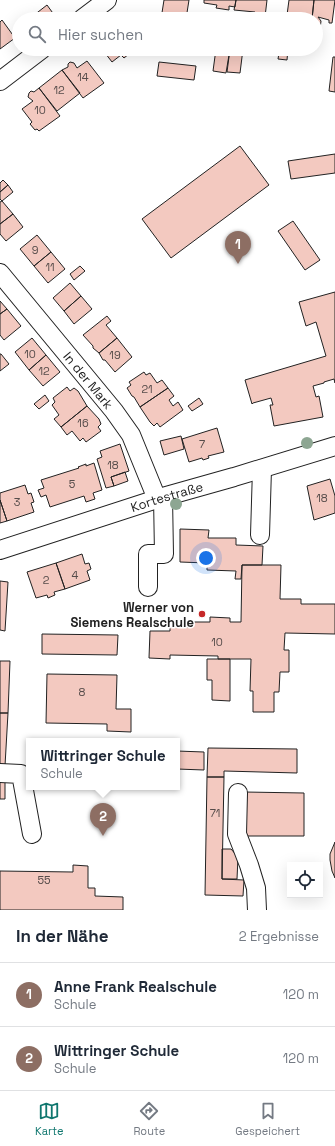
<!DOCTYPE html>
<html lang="de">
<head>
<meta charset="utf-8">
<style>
  :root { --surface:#fff; --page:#f2f2f3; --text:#1f2937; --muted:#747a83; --line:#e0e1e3; --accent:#0f766e }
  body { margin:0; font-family:"Space Grotesk",sans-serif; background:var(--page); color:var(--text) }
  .controls { position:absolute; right:12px; bottom:12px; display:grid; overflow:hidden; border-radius:0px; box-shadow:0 4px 16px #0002 }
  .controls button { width:36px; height:36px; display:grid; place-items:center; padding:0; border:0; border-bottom:1px solid var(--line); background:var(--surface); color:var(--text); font:20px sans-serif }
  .you { position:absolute; left:206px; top:558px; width:14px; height:14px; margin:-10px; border:3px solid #fff; border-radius:50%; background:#1a73e8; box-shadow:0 0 0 6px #1a73e833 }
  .badge { display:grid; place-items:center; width:26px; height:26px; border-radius:50%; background:var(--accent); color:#fff; font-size:13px; font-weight:700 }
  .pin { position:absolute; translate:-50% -33px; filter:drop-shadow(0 1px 2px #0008) }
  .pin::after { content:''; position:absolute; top:21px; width:14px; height:12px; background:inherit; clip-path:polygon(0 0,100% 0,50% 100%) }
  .popup { position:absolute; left:26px; top:738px; width:154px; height:52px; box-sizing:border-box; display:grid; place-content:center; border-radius:0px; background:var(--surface); filter:drop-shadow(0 1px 3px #0005); font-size:13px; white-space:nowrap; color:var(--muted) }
  .popup b { font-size:15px; color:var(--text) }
  .popup::after { content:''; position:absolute; left:50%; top:100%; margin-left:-8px; border:8px solid transparent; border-top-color:var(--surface) }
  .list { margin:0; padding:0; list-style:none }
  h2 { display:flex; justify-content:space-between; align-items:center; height:52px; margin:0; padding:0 16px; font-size:17px }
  h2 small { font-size:13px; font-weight:400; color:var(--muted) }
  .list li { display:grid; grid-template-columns:26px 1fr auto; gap:12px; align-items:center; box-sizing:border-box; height:64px; padding:0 16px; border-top:1px solid var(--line) }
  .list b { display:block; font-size:15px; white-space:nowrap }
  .list p { margin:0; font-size:13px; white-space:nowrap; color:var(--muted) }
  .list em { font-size:13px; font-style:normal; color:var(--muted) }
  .icon { flex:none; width:22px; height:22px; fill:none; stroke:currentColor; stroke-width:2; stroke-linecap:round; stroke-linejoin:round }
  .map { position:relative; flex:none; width:335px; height:910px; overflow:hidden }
  .search { position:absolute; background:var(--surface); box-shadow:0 4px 16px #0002; left:12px; right:12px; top:12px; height:44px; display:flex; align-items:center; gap:10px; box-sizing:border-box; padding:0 14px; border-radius:22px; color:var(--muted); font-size:15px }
  .sheet { height:180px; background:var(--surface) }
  nav { display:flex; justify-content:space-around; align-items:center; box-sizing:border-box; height:56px; border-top:1px solid var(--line); background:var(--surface); font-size:11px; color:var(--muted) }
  nav a { display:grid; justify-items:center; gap:2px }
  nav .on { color:var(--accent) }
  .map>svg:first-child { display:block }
</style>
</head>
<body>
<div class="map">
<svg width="335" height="910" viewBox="0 0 335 910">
  <rect width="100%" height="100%" fill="#fff"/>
  <path fill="#f3c9c0" stroke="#222" d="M164 0H189L186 19H161Z
    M204 0H236L235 7 229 6V10L216 8 217 5 204 3Z
    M236 0H267L265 17 254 15 255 12 234 10Z
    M289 0H314L312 19H303L305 17 297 16 296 19 290 18V15H287Z
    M314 0H335L332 23H329V20L318 17 321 21 320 29 316 28V19H312Z
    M47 5 55 16 52 19H29Z
    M2 20 15 38 0 49V22Z
    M102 49H135L124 58 121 55 112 62Z
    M216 49H230L226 73 213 71Z
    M230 49H243L240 73 227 72Z
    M275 49H288L287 60 278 59 279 53 275 52Z
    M333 57H335V92L329 91Z
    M87 61 104 83 83 98 62 70 68 67V64L70 62 74 63 77 68Z
    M159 62 196 66 194 80 157 76Z
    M62 70 80 93 57 111 39 88Z
    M39 88 60 116 39 131 37 129 35 130 30 124 32 122 22 109 33 101 28 97 29 93 31 91 34 92Z
    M240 146 269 185 171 258 142 219Z
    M335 154V173L291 179 288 161Z
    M3 180 8 185 0 192V183Z
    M8 185 13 192 2 201 0 199V192Z
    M2 201 13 214 0 224V202Z
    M13 214 23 227 6 241 0 234V224Z
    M293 221 320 260 305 270 278 231Z
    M37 235 51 252 34 266 20 249Z
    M51 252 65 269 48 283 34 266Z
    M80 266 85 271 74 280 70 274Z
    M70 283 81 296 64 311 53 298Z
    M335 292V383L334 379 324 382V383L313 386 316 397 319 396 323 417 274 426 270 405H273L271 398 253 403 252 404 245 380 326 356 316 322 306 326 299 302Z
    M81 296 92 309 74 324 64 311Z
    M0 301 7 309 0 314Z
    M7 309 21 326 4 340 0 335V314Z
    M107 316 111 321 106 325 117 338 99 353 93 348V346L83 335Z
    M32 338 46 355 29 370 15 352Z
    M117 338 132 357 115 372 105 360H103L99 353Z
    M0 354H1L9 364 0 371Z
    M46 355 60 372 43 386 29 370Z
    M144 372 146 375 150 373 157 383 162 380 168 388 140 407 134 397 132 396 127 388 131 385 129 382Z
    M67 387 70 391 74 388 78 391 87 406 61 427 54 419 59 415 52 405 55 402 53 398Z
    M168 388 174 396 169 400 173 406 178 402 183 410 160 427 157 423 154 426 150 422 140 407Z
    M45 395 49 401 39 409 34 404Z
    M199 398 203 404 192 411 188 406Z
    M87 406 99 419 101 424 98 427 101 431 86 442 83 438 80 441 72 431 67 435 61 427Z
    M217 428 224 452 208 456 209 458 203 460 202 458 189 462 182 439Z
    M181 436 184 449 164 455 160 441Z
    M120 444 129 471 111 477 114 486 106 488 97 459 102 457 100 451Z
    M94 463 102 490 93 493 95 499 86 502 84 496 50 507 46 495 41 497 38 490 44 488 41 480 79 468 78 467 86 464V466Z
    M125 472 128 481 114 486 111 477Z
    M330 479 335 496V513L314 520 307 486Z
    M25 485 28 494 31 493 34 502 31 503 34 512 7 521 0 500V493Z
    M0 500 7 521 0 523Z
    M180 529 209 530 208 538H236V545L263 546 262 565H242L241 579H235L236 571 207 570V563L180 562Z
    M82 554 85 564 89 563 91 569 87 571 90 580 65 589 56 563Z
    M56 563 65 589 54 592 55 595 48 598 47 595 36 598 27 572Z
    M242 565H281L280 599H301V604H335V634L285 633 284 650H289V672H280L279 692H274V712H253V691H250L251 659H218V656L170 655V659L149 658 150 631H170V626L190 627V622H210V617L230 618V622H241Z
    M0 581 8 582 5 631 0 630Z
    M42 634 118 635 117 655 42 654Z
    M207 659H230V701L212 700V680H207Z
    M0 661H10L8 713H0Z
    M47 674 117 675 116 709H131V732L107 731V724L46 723Z
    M0 713H8L5 766H0Z
    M208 748 297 749V773L224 771V777H207Z
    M177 751 204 752V770L177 769Z
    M207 777H224L222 879 244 880 243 896 205 895Z
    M0 781H5V799H0Z
    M244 792 304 793V836H244Z
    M335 842V878L332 871 330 860V854Z
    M222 849H231L238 857 237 879H222Z
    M73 865 88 866V888H95V896L123 897V910H0V871L73 872Z"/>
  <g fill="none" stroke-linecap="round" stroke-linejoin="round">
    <g stroke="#222" stroke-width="20">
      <g id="minor">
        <path d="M82 19 107 0"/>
        <path d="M0 81 42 49"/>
        <path id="s1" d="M0 273 114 411 131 435 157 499"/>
        <path d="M260 535 262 469"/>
        <path id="s2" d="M0 550 163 497 234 477 335 446"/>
        <path d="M148 587V554H164L163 497"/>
        <path d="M0 773 21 774 32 834"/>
        <path d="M238 793 237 834 249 865 256 888 257 910"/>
      </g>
    </g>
    <use href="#minor" stroke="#fff" stroke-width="18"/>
  </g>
  <g fill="#8da692">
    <circle cx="307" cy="443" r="6"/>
    <circle cx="176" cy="504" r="6"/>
  </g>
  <circle fill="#c62828" stroke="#fff" stroke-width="1.5" cx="202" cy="614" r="4"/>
  <g text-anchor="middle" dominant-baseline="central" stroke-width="3" stroke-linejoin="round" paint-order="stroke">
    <g font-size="11" fill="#564c4a">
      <text x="83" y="77">14</text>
      <text x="59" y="90">12</text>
      <text x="40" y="110">10</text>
      <text x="35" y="250">9</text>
      <text x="50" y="267">11</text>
      <text x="30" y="354">10</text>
      <text x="115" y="355">19</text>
      <text x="44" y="371">12</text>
      <text x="147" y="389">21</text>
      <text x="83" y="423">16</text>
      <text x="202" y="444">7</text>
      <text x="113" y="465">18</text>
      <text x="72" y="484">5</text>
      <text x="322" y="498">18</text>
      <text x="17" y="502">3</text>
      <text x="75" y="575">4</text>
      <text x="46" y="580">2</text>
      <text x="217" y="642">10</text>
      <text x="82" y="692">8</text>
      <text x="215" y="813">71</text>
      <text x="44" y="880">55</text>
    </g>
    <g font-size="13" fill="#222" stroke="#fff">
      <text stroke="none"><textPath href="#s1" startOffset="139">In der Mark</textPath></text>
      <text stroke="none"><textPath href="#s2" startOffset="175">Kortestraße</textPath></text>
    </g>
    <g font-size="13" font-weight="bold" fill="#222" stroke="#fff" text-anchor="end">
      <text x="194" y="607">Werner von<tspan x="194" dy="15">Siemens Realschule</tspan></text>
    </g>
  </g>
</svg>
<div class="controls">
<button><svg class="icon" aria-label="locate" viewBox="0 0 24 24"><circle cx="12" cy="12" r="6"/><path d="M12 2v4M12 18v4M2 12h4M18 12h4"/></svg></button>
</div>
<div class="you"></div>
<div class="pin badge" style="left:238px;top:264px;background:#8d6e63">1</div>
<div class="pin badge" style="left:103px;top:836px;background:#8d6e63">2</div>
<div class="popup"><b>Wittringer Schule</b>Schule</div>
<div class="search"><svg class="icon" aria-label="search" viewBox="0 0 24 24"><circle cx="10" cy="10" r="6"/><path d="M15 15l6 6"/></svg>Hier suchen</div>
</div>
<section class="sheet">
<h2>In der Nähe<small>2 Ergebnisse</small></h2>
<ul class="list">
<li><span class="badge" style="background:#8d6e63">1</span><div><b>Anne Frank Realschule</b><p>Schule</p></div><em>120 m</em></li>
<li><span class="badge" style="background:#8d6e63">2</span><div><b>Wittringer Schule</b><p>Schule</p></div><em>120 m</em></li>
</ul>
</section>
<nav>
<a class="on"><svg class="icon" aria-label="map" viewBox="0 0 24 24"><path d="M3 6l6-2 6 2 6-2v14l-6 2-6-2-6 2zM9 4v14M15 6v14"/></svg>Karte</a>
<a><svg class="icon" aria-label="directions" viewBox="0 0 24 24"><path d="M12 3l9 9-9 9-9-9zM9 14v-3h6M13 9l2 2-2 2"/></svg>Route</a>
<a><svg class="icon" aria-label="saved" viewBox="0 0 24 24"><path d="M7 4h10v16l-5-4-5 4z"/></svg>Gespeichert</a>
</nav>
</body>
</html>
